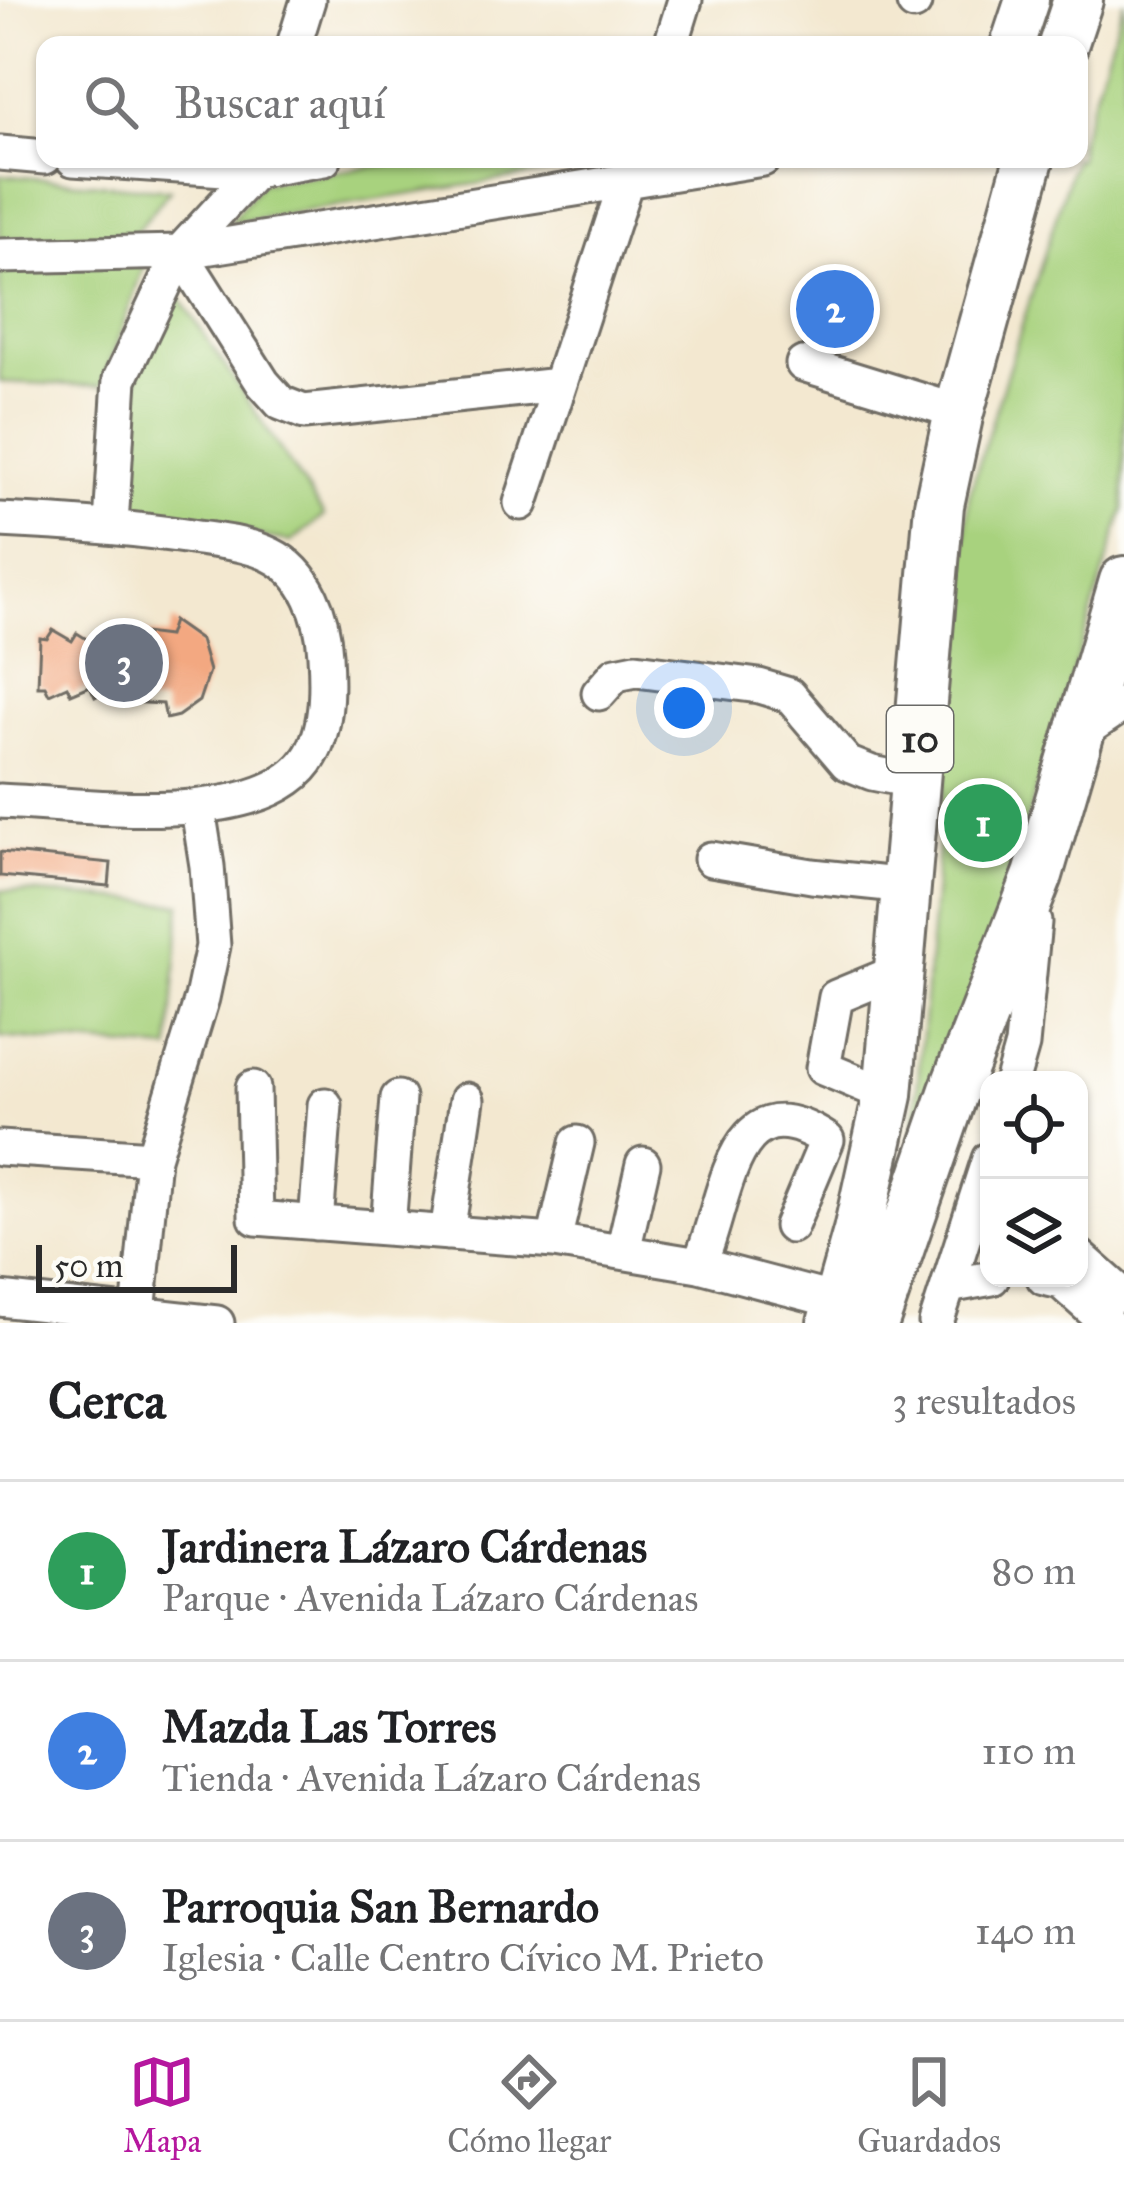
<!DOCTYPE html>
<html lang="es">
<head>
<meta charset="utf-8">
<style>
  :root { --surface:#fff; --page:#f2f2f2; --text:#202124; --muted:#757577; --line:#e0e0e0; --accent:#b5179e }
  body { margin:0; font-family:"IM FELL Great Primer",serif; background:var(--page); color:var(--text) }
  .controls { position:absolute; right:36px; bottom:36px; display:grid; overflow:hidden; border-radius:24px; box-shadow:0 3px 9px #0004 }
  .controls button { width:108px; height:108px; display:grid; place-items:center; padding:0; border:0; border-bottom:3px solid var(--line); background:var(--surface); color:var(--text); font:60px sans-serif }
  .scale { position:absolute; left:36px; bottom:30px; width:201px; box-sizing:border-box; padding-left:12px; border:6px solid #2b2b2b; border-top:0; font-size:33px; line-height:42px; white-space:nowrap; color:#2b2b2b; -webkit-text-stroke:9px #fdfcf7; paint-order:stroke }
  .you { position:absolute; left:684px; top:708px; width:42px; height:42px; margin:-30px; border:9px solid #fff; border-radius:50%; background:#1a73e8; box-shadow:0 0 0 18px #1a73e833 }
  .badge { display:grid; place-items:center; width:78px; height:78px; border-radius:50%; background:var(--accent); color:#fff; font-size:39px; font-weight:700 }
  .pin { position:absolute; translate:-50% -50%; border:6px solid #fff; box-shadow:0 3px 12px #0006 }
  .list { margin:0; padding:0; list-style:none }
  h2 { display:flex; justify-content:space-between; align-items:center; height:156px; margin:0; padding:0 48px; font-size:51px }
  h2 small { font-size:39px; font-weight:400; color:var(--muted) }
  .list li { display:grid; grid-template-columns:78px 1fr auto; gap:36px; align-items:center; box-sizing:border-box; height:180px; padding:0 48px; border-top:3px solid var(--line) }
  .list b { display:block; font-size:45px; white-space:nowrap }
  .list p { margin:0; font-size:39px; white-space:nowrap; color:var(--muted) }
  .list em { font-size:39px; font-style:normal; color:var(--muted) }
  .icon { flex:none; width:66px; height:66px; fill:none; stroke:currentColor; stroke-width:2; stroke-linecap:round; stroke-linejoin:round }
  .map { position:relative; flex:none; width:1124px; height:1323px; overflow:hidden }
  .search { position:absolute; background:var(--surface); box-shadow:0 3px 9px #0004; left:36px; right:36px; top:36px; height:132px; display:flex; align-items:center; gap:30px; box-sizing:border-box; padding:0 42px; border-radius:24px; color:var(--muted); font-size:45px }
  .sheet { height:696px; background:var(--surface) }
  nav { display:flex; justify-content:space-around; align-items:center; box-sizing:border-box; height:168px; border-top:3px solid var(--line); background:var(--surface); font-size:33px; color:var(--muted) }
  nav a { display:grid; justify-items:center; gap:6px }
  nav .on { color:var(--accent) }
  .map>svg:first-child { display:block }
</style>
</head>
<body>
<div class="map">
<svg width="1124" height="1323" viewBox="0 0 1124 1323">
  <rect width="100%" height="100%" fill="#fdfcf7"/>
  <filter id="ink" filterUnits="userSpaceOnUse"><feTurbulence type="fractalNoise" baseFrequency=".00833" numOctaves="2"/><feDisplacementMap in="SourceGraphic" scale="24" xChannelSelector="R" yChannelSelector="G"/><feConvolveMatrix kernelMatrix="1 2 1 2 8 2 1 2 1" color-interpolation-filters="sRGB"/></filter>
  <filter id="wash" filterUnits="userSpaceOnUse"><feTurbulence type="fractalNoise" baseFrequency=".004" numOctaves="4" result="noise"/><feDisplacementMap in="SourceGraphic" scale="48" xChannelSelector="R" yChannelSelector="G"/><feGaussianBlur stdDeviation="2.7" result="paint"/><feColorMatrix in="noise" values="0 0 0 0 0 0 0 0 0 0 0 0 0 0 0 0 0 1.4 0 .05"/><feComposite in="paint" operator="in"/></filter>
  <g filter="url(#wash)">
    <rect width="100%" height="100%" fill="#f3e8d0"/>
    <path fill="#a8d27e" stroke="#6a7e54" stroke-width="3" d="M1124 0V508L926 1143 913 1138 969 495 1074 159H1079V143Z
      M421 159H615L614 162 229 223 262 183Z
      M0 176V175L170 190 134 234 0 239Z
      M145 262 102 386 0 382V266Z
      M175 290 324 516 291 542 129 511 138 365Z
      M0 890 181 904 170 1050 0 1037Z"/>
    <g id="blocks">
      <path fill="#f3a881" d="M173 621 200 640 209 671 199 701 178 716 166 719 163 704 128 702 125 695 118 698 114 688 95 697 90 686 71 694 67 686 49 694 45 686H38L40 638 47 639 53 630 72 641 77 633 96 645 101 636 118 646 125 634 132 638 136 632 168 636Z
        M0 852 111 863 109 886 0 876Z"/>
    </g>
  </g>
  <g filter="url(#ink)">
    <use href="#blocks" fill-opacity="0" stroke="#716d65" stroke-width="3"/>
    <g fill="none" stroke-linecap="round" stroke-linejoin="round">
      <g stroke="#716d65" stroke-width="39">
        <path id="minor" d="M914 3V0
          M294 45 308 0
          M671 45 685 0
          M0 153 45 157
          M73 159 255 171 324 159
          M180 252 263 383 281 403 304 412 559 385
          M0 256 180 252 763 159
          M803 364 959 412
          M521 503 631 166
          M0 520C65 523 127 527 191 537 217 541 247 543 271 555 308 573 323 617 325 655 327 688 328 732 307 761 256 831 78 804 0 801
          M111 525 120 379 180 252 255 171 259 159
          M599 693 616 674 636 670 759 686 789 695 847 763 872 773 917 782
          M1079 734 1124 704
          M711 859 812 876 907 886
          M1012 1080 1022 1045 1034 922
          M253 1088 256 1218 554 1241 699 1265 817 1296
          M888 1095 823 1068 836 997 899 971
          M0 1148 153 1158
          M316 1223 325 1105
          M388 1228 398 1098
          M447 1233 467 1100
          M554 1241 577 1143
          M623 1251 643 1164
          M1079 1256 1124 1296
          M699 1265C727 1205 729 1075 827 1140L791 1226
          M1044 1278 1061 1282 1107 1323
          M948 1286 992 1278
          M0 1299 217 1323
          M138 1314 153 1158 202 998 213 946 207 866 198 809
          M936 1323 989 1159"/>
      </g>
      <g stroke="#716d65" stroke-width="48">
        <path id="major" d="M1012 45 1027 0"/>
      </g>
      <g stroke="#716d65" stroke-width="54">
        <path id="highway" d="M1063 45 1078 0
          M832 1323 858 1231 888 1095 939 505 959 412 1029 159
          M874 1323 953 1093 1038 875 1124 581"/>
      </g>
      <use href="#minor" stroke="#fff" stroke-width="33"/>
      <use href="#major" stroke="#fff" stroke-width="42"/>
      <use href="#highway" stroke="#fff" stroke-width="48"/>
    </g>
  </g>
  <g text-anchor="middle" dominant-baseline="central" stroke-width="9" stroke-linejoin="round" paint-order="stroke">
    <rect fill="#fdfcf7" stroke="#6a6a68" stroke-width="3" x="887" y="706" width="66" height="66" rx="9"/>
    <g font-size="39" font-weight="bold" fill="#2b2b2b">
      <text x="920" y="739">10</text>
    </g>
  </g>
</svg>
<div class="controls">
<button><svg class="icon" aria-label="locate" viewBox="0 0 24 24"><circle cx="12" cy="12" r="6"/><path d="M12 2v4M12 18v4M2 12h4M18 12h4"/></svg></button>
<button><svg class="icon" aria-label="layers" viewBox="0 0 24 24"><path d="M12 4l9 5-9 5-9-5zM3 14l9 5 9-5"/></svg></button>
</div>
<div class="scale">50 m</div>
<div class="you"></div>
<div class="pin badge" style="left:983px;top:823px;background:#2e9e5b">1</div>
<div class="pin badge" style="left:835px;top:309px;background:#3f7fe0">2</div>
<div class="pin badge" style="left:124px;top:663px;background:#6b7280">3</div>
<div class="search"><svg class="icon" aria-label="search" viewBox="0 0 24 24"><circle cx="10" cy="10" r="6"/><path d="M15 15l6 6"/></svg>Buscar aquí</div>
</div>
<section class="sheet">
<h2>Cerca<small>3 resultados</small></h2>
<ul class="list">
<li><span class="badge" style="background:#2e9e5b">1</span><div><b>Jardinera Lázaro Cárdenas</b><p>Parque · Avenida Lázaro Cárdenas</p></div><em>80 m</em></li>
<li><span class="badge" style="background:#3f7fe0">2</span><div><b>Mazda Las Torres</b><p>Tienda · Avenida Lázaro Cárdenas</p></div><em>110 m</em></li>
<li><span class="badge" style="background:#6b7280">3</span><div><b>Parroquia San Bernardo</b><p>Iglesia · Calle Centro Cívico M. Prieto</p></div><em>140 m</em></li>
</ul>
</section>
<nav>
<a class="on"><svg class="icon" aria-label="map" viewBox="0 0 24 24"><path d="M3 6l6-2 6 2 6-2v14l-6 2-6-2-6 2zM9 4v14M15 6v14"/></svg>Mapa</a>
<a><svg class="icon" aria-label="directions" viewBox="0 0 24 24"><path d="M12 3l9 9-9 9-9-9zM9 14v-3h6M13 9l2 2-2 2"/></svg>Cómo llegar</a>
<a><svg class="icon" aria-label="saved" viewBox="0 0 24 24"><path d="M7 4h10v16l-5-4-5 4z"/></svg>Guardados</a>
</nav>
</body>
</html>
